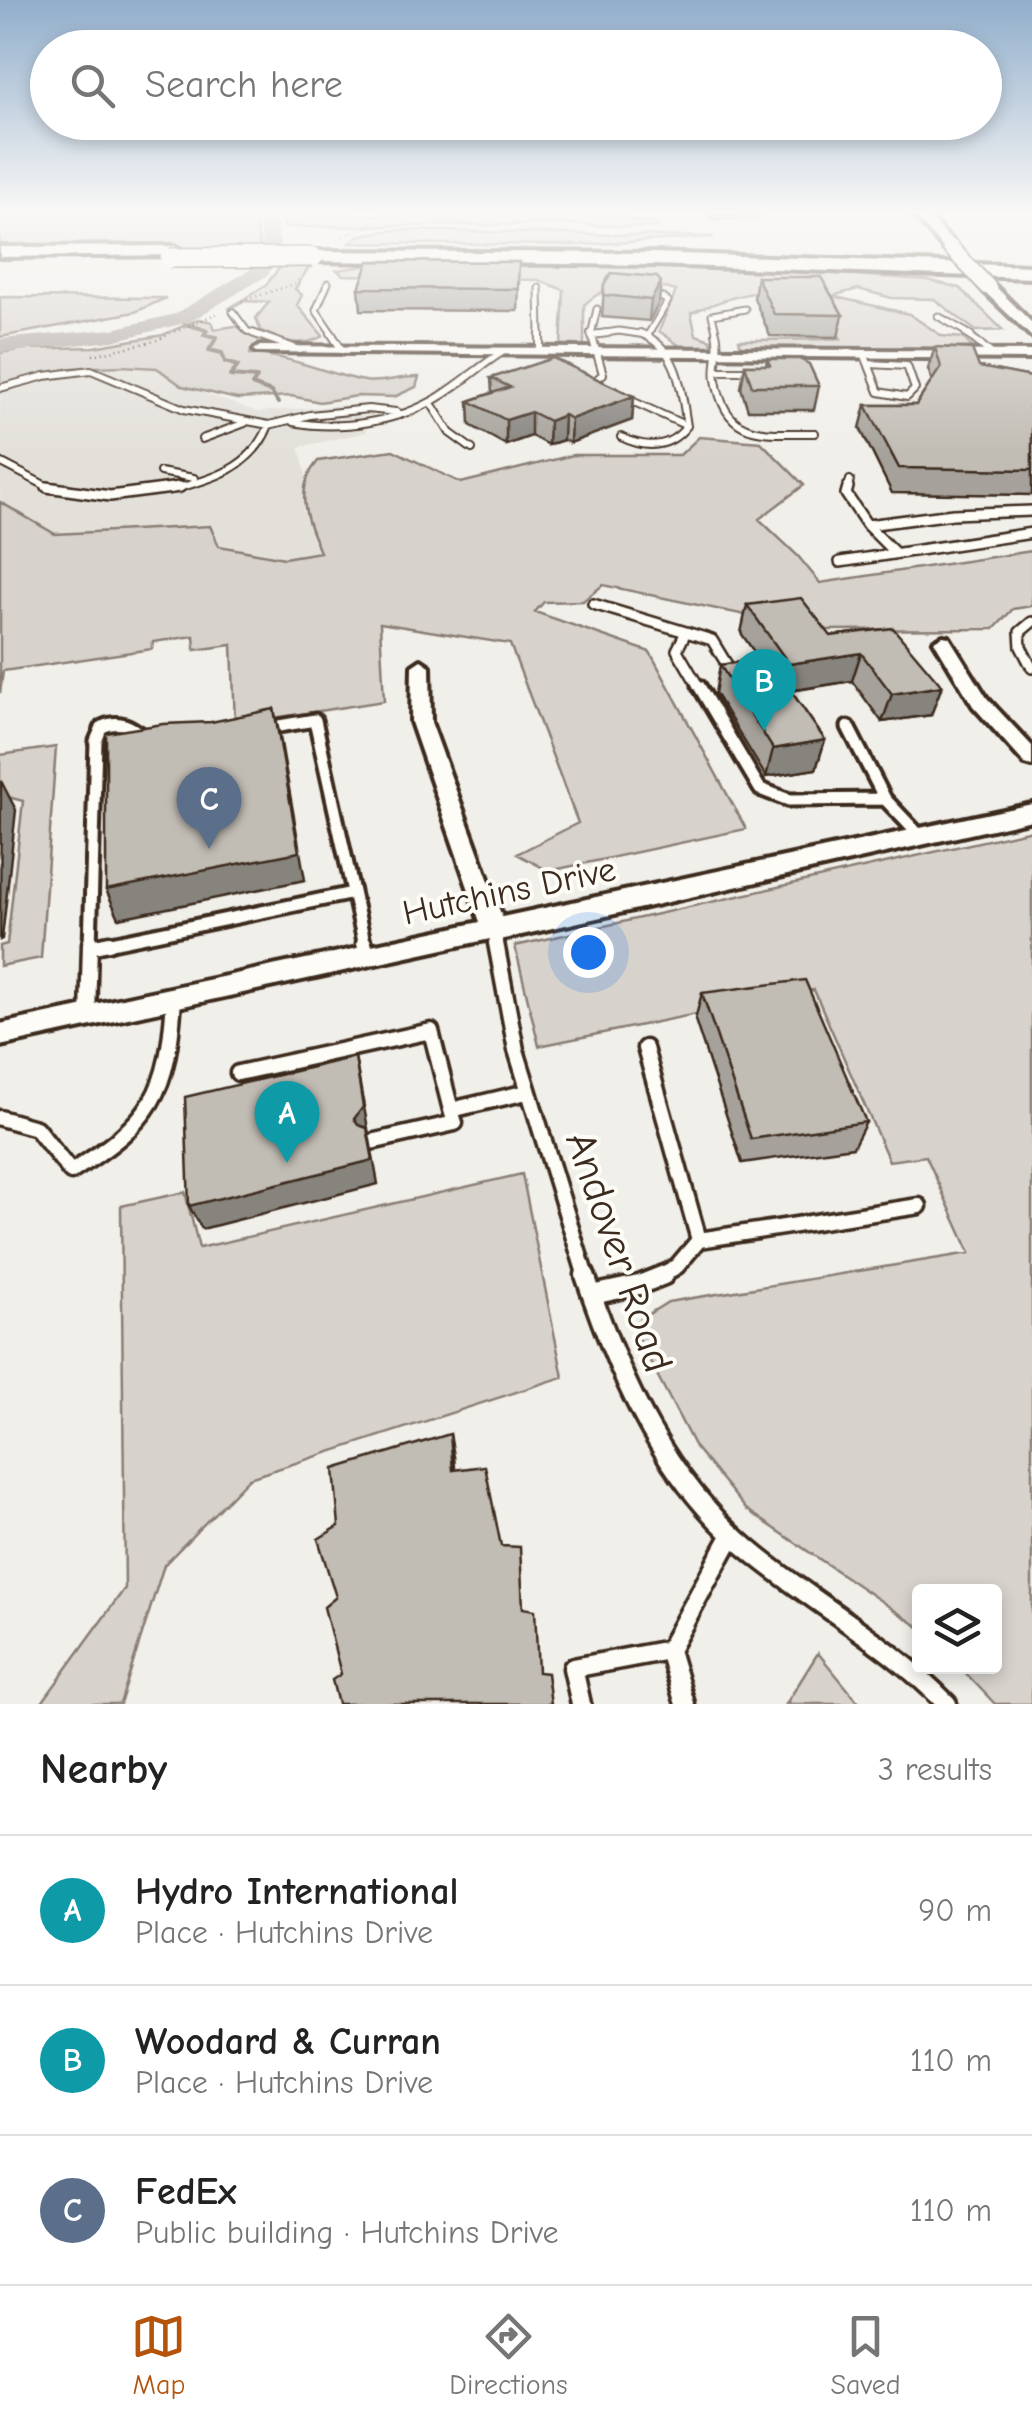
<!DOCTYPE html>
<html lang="en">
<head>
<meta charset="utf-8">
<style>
  :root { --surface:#fff; --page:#f6f6f6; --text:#222; --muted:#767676; --line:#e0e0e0; --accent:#b45309 }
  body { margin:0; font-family:"Comic Neue",sans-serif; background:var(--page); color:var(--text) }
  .controls { position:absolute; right:30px; bottom:30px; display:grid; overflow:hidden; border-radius:10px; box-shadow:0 5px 15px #0003 }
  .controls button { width:90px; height:90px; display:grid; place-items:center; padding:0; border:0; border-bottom:2px solid var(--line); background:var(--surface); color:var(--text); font:50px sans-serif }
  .you { position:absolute; left:588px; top:952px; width:35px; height:35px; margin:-25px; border:8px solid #fff; border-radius:50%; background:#1a73e8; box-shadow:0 0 0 15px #1a73e833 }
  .badge { display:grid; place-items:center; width:65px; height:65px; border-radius:50%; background:var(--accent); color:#fff; font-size:32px; font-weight:700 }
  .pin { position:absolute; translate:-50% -82px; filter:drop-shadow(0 2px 5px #0008) }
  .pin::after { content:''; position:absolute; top:52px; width:35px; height:30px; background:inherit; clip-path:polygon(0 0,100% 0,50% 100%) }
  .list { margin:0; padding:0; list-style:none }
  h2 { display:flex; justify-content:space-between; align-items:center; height:130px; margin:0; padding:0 40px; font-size:42px }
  h2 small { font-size:32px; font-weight:400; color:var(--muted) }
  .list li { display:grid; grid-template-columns:65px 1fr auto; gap:30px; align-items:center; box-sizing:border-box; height:150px; padding:0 40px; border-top:2px solid var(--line) }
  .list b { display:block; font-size:38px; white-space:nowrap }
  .list p { margin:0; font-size:32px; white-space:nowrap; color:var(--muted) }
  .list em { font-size:32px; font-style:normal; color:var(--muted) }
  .icon { flex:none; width:55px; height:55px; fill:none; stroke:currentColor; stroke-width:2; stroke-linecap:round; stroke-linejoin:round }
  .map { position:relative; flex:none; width:1032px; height:1704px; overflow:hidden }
  .search { position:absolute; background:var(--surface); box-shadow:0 5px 15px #0003; left:30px; right:30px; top:30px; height:110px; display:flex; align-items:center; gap:25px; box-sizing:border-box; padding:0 35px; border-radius:55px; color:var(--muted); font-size:38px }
  .sheet { height:580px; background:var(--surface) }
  nav { display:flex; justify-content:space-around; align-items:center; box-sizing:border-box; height:140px; border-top:2px solid var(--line); background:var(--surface); font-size:28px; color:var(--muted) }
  nav a { display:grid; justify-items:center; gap:5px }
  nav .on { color:var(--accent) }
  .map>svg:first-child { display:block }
</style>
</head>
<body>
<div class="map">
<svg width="1032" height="1704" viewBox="0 0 1032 1704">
  <rect width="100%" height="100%" fill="#f1efea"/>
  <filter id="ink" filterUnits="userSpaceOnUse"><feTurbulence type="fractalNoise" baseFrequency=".01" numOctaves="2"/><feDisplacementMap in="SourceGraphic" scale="20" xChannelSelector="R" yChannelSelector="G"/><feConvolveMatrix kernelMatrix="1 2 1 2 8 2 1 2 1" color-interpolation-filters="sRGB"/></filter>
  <g filter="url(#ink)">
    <path fill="#e3e0da" d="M121 365 157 368 182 386 258 412 357 404 367 432 299 447 306 475 303 511 321 553 284 558 219 546 209 526 55 534 0 502V385L71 368Z"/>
    <path fill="#d7d2cc" stroke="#897e75" stroke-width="2.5" d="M0 215H254L260 247 0 249Z
      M281 215H618L634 221 659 224 657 228 573 224 284 227Z
      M395 230 714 237 579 245 350 243 360 235Z
      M284 262H312L295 289 302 295 297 305 323 336C300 349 282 341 260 330L256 318 269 302 244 301 228 309 266 285Z
      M487 265 743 268 927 280 960 288 1003 330 976 331 934 299 892 298 858 289 832 296 909 314 942 336 963 338 974 349 741 348 739 340 841 339 818 298C763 286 741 292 691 313L696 335 711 340 712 348H683L659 331 676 291C646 281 608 281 584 305V345H561L564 290 538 280 343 275 337 270 364 266Z
      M0 297 166 298 135 312 0 337Z
      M199 319 212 322 215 329 235 326 282 346H253L250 354C290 355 326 374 365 381 381 384 401 376 419 377L416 387 394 397 357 396 320 402 291 396 237 399 182 386 157 368 121 366 71 368 0 385V353L25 349 94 347 163 335Z
      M699 437 761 442 804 485 759 519 798 556 820 583 1032 551V606L1013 609 994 629 816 630 603 585 583 601 544 602 535 612 650 652 746 829 549 871 517 854 578 823 510 644 380 623 384 701 235 724 232 645 195 650 194 636 153 642 152 649 3 671 0 693V502L55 534 210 526 219 546 284 558 320 552C307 521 293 490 318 461L393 450 461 483 573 455H680Z
      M56 747 41 958 0 966V946L7 944 23 801 0 795V755Z
      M1032 830V1704H995L960 1667 994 1666V1592H920L919 1627 746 1509 695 1447 631 1325 668 1302 970 1253 926 1156 889 1161 814 990 539 1046 515 946Z
      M522 1174 563 1377 249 1478 164 1565 120 1704H41L125 1588 121 1206 185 1192 199 1248Z
      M818 1653 860 1704H786Z"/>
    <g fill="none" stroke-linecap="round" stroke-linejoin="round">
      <path stroke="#80746b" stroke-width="4" d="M182 318 185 324 207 330 204 335 217 337 209 350 222 353 225 362 238 366 230 376 257 378 252 385 271 392 278 403"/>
      <path fill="#aea69f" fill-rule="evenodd" d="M259 215H275L280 245 268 275 189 322 113 341 0 353V339L113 329 175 314 253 268 262 245Z"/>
      <g stroke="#3b2a1e" stroke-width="9">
        <path id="lane-far5" d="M328 283 316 310 333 335
          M539 288 540 335
          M233 312 247 331 259 335
          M938 316 971 335
          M649 333 668 301 661 297
          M591 335 597 309
          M592 335 619 331 646 335
          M717 335 712 315 745 309"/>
      </g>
      <g stroke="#3b2a1e" stroke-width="10">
        <path id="lane-far4" d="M252 333 300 350
          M331 333 342 350
          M540 333V351
          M591 333 603 374 597 379 604 389
          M716 333C721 350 713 364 716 380 726 442 765 432 815 433
          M966 333 992 354
          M592 335 608 333
          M864 353 879 392 907 397 915 389 907 366 870 364
          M716 371H757
          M0 388 45 376 91 370 184 409 269 425 310 415 368 409 396 412
          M621 396 687 426
          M431 403 450 433 472 449
          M293 422C339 431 399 422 439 397 462 383 481 365 504 351
          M621 437C646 449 669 449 687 426 681 389 679 348 640 333
          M202 439 245 423
          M0 462 54 490
          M160 472 194 478
          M170 490C211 480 253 468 269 425
          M847 490 850 480"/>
      </g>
      <g stroke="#3b2a1e" stroke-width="14">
        <path id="lane-far3" d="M47 487 110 496 180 487
          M848 487 846 494 867 525
          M895 553 867 525 953 514 1032 511
          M840 562 1032 533
          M593 604 686 632 677 650 700 689
          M1032 622 1020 632 1021 647 1032 668
          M686 632 712 640 732 673"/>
      </g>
      <g stroke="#3b2a1e" stroke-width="19">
        <path id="lane-far2" d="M699 686 760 789 789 800 885 799
          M848 727 885 799 920 836
          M267 728 315 720 365 946
          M495 931 496 946
          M90 946 96 741 102 727C120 719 130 726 145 737
          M97 946 353 893"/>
      </g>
      <g stroke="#3b2a1e" stroke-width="21">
        <path id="lane-far1" d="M364 943 367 956
          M496 943 516 1050 586 1277
          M90 947 109 943
          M88 1017 90 943
          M645 1048 699 1240 677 1266 659 1277
          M238 1073 431 1031 451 1110
          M0 1118 36 1128 71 1172C153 1120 168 1095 174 998
          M371 1142 455 1123 451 1110 527 1092
          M699 1240 919 1206"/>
      </g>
      <g stroke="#3b2a1e" stroke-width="25">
        <path id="lane" d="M585 1275C621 1383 667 1486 759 1558 822 1608 891 1646 947 1704
          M592 1295 639 1285 664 1275
          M669 1650 685 1704
          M581 1704 573 1668 669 1650 731 1536"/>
      </g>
      <g stroke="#3b2a1e" stroke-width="8">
        <path id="street" d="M260 346 1032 351V359L256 352 254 350Z
          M943 636 949 637 987 698 1032 746V766L1025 764 973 706 934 641Z
          M421 660 430 666 431 722 502 917 1032 804V820L495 941 490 939 0 1046V1024L480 922 411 722 412 666Z"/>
      </g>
      <g stroke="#3b2a1e" stroke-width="8">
        <path id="secondary" d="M914 215H927L955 244V250H945Z
          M983 284H993L1032 323V337L983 290Z"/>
      </g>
      <g stroke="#3b2a1e" stroke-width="8">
        <path id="highway" d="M175 246 184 251 181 255 0 257V247Z
          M313 251 654 253 1032 266V278L654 265 307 261 304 257Z"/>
      </g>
      <path stroke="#3b2a1e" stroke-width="2.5" stroke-dasharray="1 4" stroke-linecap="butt" d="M338 238 374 224 368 215
        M242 301 295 284 301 276
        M93 355 155 341 220 312"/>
      <use href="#lane-far5" stroke="#fdfcf7" stroke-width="5"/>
      <use href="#lane-far4" stroke="#fdfcf7" stroke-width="6"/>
      <use href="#lane-far3" stroke="#fdfcf7" stroke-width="9"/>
      <use href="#lane-far2" stroke="#fdfcf7" stroke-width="11"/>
      <use href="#lane-far1" stroke="#fdfcf7" stroke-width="14"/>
      <use href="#lane" stroke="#fdfcf7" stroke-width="18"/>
      <use href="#street" fill="#fdfcf7" fill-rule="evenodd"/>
      <use href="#secondary" fill="#fdfcf7" fill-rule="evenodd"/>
      <use href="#highway" fill="#fdfcf7" fill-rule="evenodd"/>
      <g stroke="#3b2a1e" stroke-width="19" stroke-linecap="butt">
        <path id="secondary-bridge" d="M950 247 988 287"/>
      </g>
      <g stroke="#3b2a1e" stroke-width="22" stroke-linecap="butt">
        <path id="highway-bridge" d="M170 258 313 257"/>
      </g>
      <use href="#secondary-bridge" stroke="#fdfcf7" stroke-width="15"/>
      <use href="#highway-bridge" stroke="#fdfcf7" stroke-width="19"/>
    </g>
    <path fill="#a6a29b" stroke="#3b2a1e" stroke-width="2.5" d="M708 215H760V219H710Z
      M757 277 843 315 838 337 770 336 754 298Z
      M519 282 518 311 361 310 359 288Z
      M604 285 659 303 649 321 602 317Z
      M935 347 979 367 1032 377V495L892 493 860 428 866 405H916L932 381 928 369Z
      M767 359 819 386 814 410H748L741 388 745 365H766Z
      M491 378 634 396 632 420 570 443 563 440 548 445 531 436 506 445 470 425 469 401 492 393Z
      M747 605 831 636 893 628 931 715 882 722 852 681 791 691 825 740 816 769 766 777 715 693 720 665 759 659 741 633Z
      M702 993 866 1122 853 1147 742 1163 695 1020Z"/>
    <path fill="#87847e" stroke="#3b2a1e" stroke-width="2.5" d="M661 282 659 303 649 321 651 300Z
      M634 396 632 420 570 443 571 419Z
      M531 412V436L506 445V420Z
      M564 415 563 440 548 445 549 421Z
      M861 653 852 681 782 692 789 664Z
      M942 686 931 715 882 722 892 694Z
      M274 709 280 737 305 880 119 918 106 890Z
      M825 740 816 769 766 777 773 749Z
      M1 781 16 810 2 939 0 940Z
      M355 1057 378 1184 202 1229 189 1206 361 1143 354 1119Z
      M450 1434 454 1456 457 1490 453 1470Z"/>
    <path fill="#c1bcb4" stroke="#3b2a1e" stroke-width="2.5" d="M369 261 519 262 518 289 359 288Z
      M611 273 657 277 661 282 651 300 603 295 604 285Z
      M757 277H821L843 315 774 314Z
      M935 347 972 349 979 367 1032 377V403L1030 407H1032V470L899 468 866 405H916L941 367Z
      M553 358 634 396 571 419 564 415 549 421 531 412 506 420 469 401 510 387 491 378Z
      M767 359H799L809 364 819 386H752L745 365H770Z
      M801 598 831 636 893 628 942 686 892 694 861 653 789 664 747 605Z
      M768 658 825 740 773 749 720 665Z
      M274 709 299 852 106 890V733L163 724 211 722Z
      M805 980 866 1122 751 1139 702 993Z
      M355 1057 363 1107 354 1119 358 1125 367 1128 373 1160 189 1206 185 1097Z
      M450 1434 453 1470 485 1466 501 1546 520 1547 523 1608 535 1610 538 1672 547 1673 551 1704H338L332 1680 341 1674 324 1607 336 1597 318 1539 339 1526 334 1469Z"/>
  </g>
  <linearGradient id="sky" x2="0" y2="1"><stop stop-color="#91aecb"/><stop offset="0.47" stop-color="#f9f8f6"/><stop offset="1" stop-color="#f9f8f6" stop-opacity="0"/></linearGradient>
  <rect width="1032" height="453" fill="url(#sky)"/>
  <g text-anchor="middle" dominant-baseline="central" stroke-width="8" stroke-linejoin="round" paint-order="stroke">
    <g font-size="35" fill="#3b2a1e" stroke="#fdfcf7">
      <text transform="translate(509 891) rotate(-12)">Hutchins Drive</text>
    </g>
    <g font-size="42" fill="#3b2a1e" stroke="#fdfcf7">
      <text transform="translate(619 1252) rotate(71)">Andover Road</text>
    </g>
  </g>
</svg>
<div class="controls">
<button><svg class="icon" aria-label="layers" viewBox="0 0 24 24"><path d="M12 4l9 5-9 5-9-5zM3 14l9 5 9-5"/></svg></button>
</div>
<div class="you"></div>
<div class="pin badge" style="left:287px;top:1163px;background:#0f9aa8">A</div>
<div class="pin badge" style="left:764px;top:731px;background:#0f9aa8">B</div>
<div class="pin badge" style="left:209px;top:849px;background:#5c6f8a">C</div>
<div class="search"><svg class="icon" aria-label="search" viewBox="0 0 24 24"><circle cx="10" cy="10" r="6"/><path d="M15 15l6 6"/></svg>Search here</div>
</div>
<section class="sheet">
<h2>Nearby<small>3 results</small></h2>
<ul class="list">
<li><span class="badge" style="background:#0f9aa8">A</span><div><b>Hydro International</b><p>Place · Hutchins Drive</p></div><em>90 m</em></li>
<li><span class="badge" style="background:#0f9aa8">B</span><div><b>Woodard &amp; Curran</b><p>Place · Hutchins Drive</p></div><em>110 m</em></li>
<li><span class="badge" style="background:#5c6f8a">C</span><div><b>FedEx</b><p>Public building · Hutchins Drive</p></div><em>110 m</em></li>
</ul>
</section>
<nav>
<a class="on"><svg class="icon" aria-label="map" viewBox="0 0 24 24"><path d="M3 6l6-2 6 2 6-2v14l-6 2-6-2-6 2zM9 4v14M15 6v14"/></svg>Map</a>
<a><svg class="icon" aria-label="directions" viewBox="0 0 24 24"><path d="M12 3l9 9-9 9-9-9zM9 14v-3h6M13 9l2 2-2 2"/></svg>Directions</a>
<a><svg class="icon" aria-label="saved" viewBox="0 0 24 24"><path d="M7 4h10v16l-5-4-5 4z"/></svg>Saved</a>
</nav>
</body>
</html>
